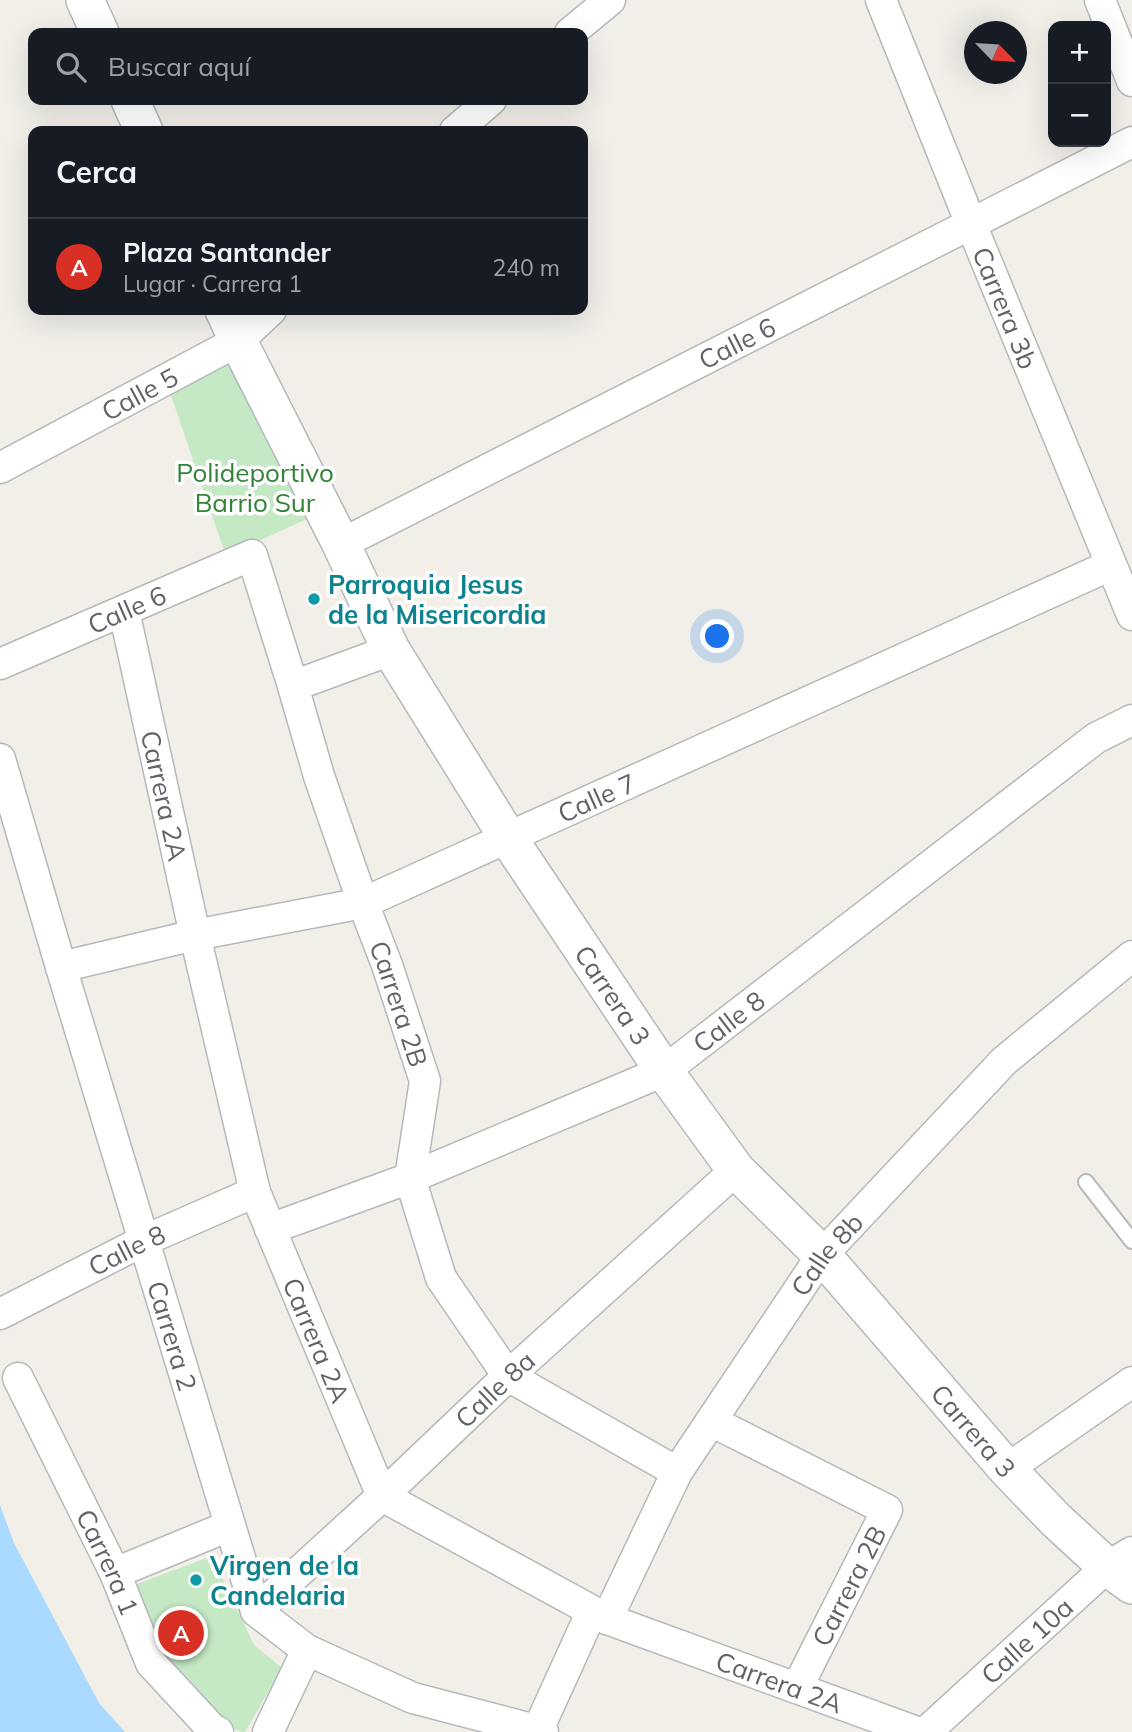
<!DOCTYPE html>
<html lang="es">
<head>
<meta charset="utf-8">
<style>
  :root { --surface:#171b24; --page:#242831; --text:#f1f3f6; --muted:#9ea1a6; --line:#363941; --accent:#d93025 }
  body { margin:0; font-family:Mulish,sans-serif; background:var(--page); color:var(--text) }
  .controls { position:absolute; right:21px; top:21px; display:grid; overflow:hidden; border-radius:14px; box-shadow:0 7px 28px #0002 }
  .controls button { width:63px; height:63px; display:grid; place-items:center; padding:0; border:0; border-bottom:2px solid var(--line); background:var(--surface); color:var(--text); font:35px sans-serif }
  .compass { position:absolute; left:964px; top:21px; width:63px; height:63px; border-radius:50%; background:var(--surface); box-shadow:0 7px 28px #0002; rotate:115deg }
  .you { position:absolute; left:718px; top:637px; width:24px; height:24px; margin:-18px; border:5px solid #fff; border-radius:50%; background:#1a73e8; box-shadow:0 0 0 10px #1a73e833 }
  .badge { display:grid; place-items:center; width:46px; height:46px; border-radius:50%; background:var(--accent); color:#fff; font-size:23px; font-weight:700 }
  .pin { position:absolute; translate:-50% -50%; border:4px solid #fff; box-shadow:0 2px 7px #0006 }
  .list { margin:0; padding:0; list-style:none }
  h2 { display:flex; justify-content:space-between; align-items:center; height:91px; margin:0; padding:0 28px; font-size:30px }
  h2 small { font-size:23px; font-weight:400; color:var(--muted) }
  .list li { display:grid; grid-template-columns:46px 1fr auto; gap:21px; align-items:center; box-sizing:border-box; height:98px; padding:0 28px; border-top:2px solid var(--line) }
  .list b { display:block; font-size:26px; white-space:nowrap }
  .list p { margin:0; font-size:23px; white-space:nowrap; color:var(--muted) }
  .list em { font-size:23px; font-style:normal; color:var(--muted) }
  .icon { flex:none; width:38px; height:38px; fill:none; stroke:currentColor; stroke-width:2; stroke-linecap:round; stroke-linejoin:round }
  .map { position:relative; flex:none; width:1132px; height:1732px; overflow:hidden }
  .search { position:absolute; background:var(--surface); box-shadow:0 7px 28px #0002; left:28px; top:28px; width:560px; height:77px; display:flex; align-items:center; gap:18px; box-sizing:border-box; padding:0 24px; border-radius:14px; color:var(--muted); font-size:26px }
  .panel { position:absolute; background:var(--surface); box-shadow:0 7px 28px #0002; left:28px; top:126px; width:560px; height:189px; border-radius:14px }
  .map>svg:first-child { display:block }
</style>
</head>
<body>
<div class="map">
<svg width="1132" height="1732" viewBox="0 0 1132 1732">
  <rect width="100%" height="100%" fill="#f1efe8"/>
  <path fill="#c5e8c5" d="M239 343 322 512 226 556 166 381Z
    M212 1556 254 1645 282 1668 245 1732H241L203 1713 159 1663 129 1587Z"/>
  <path fill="#aadaff" d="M0 1505 14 1543 99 1703 125 1732H0Z"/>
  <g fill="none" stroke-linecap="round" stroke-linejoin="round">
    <g stroke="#b5b8bc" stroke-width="18">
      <path id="service" d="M1086 1182 1132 1241"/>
    </g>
    <g stroke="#b5b8bc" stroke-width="33">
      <g id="minor">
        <path id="s1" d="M881 0 971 224 1132 615"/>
        <path d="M1100 0 1132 81"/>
        <path d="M570 33 610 0"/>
        <path d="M455 131 491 100"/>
        <path id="s2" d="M0 468 238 341 271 310"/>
        <path id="s3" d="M341 544 1132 142"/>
        <path id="s4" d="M124 611 195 935 255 1192 382 1496 607 1619 917 1732"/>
        <path id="s5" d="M0 664 252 555 293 686 319 776 363 903 387 965 425 1081 410 1178 441 1278 508 1376 677 1472"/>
        <path d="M293 686 391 650"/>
        <path id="s6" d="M0 759 61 967 256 1611 307 1650 413 1698 543 1732"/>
        <path id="s7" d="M61 967 195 935 363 903 1111 565"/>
        <path id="s8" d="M270 1229 410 1178 664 1071 1096 738 1132 720"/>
        <path id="s9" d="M0 1314 143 1241 255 1192"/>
        <path id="s10" d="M18 1378 115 1573 151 1663 212 1729 218 1732"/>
        <path d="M711 1421 887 1510 797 1688"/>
        <path d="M1007 1469 1132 1382"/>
        <path d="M115 1573 229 1526"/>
        <path id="s11" d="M256 1611 382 1496 508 1376 736 1170"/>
        <path id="s12" d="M607 1619 677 1472 822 1255 1004 1061 1132 956"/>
        <path d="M268 1732 307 1650"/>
        <path d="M537 1732 592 1611"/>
        <path id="s13" d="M926 1732 1107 1567 1132 1552"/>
      </g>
    </g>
    <g stroke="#b5b8bc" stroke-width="40">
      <g id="tertiary">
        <path d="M85 0 100 33"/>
        <path d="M130 100 144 131"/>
        <path id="s14" d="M224 310 238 341 341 544 391 650 508 838 664 1071 736 1170 822 1255 1007 1469 1056 1520 1107 1567 1132 1585"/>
      </g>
    </g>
    <use href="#service" stroke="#fff" stroke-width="14"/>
    <use href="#minor" stroke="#fff" stroke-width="30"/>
    <use href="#tertiary" stroke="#fff" stroke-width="37"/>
  </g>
  <g fill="#0f9aa8" stroke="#fff" stroke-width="2.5">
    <circle cx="314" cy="599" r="7"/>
    <circle cx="196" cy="1580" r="7"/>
  </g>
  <g text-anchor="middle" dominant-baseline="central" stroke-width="7" stroke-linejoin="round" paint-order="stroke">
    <g font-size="26" fill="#5f6368" stroke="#fff">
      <text stroke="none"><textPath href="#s1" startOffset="332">Carrera 3b</textPath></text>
      <text stroke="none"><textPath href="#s3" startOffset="444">Calle 6</textPath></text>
      <text stroke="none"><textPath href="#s2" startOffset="158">Calle 5</textPath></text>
      <text stroke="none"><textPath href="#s5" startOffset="138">Calle 6</textPath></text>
      <text stroke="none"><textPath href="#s4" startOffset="189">Carrera 2A</textPath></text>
      <text stroke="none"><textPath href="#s7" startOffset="565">Calle 7</textPath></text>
      <text stroke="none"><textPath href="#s14" startOffset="789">Carrera 3</textPath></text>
      <text stroke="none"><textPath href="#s5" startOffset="747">Carrera 2B</textPath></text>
      <text stroke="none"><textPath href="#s8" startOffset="506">Calle 8</textPath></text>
      <text stroke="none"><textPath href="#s9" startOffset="142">Calle 8</textPath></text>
      <text stroke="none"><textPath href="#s12" startOffset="427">Calle 8b</textPath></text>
      <text stroke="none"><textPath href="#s6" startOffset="602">Carrera 2</textPath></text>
      <text stroke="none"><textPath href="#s4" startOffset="756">Carrera 2A</textPath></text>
      <text stroke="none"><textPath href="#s11" startOffset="326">Calle 8a</textPath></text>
      <text stroke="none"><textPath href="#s14" startOffset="1356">Carrera 3</textPath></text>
      <text stroke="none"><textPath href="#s10" startOffset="205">Carrera 1</textPath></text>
      <text transform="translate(849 1586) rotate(-63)">Carrera 2B</text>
      <text stroke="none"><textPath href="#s13" startOffset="136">Calle 10a</textPath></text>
      <text stroke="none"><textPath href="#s4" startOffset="1365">Carrera 2A</textPath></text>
    </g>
    <g font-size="26" fill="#348238" stroke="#fff">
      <text x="255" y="472">Polideportivo<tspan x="255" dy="30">Barrio Sur</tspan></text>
    </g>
    <g font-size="26" font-weight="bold" fill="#0d838f" stroke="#fff" text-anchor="start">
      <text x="328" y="584">Parroquia Jesus<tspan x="328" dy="30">de la Misericordia</tspan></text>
      <text x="210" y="1565">Virgen de la<tspan x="210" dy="30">Candelaria</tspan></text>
    </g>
  </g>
</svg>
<div class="controls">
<button>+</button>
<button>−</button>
</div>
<svg class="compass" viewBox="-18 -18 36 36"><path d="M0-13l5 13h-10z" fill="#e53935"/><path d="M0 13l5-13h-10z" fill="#9ea1a6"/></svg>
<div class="you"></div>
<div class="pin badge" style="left:181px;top:1633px">A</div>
<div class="search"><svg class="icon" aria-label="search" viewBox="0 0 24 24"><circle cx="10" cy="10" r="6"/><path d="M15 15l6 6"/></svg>Buscar aquí</div>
<section class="panel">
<h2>Cerca<small></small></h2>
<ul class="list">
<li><span class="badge">A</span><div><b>Plaza Santander</b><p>Lugar · Carrera 1</p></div><em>240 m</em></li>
</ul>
</section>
</div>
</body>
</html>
